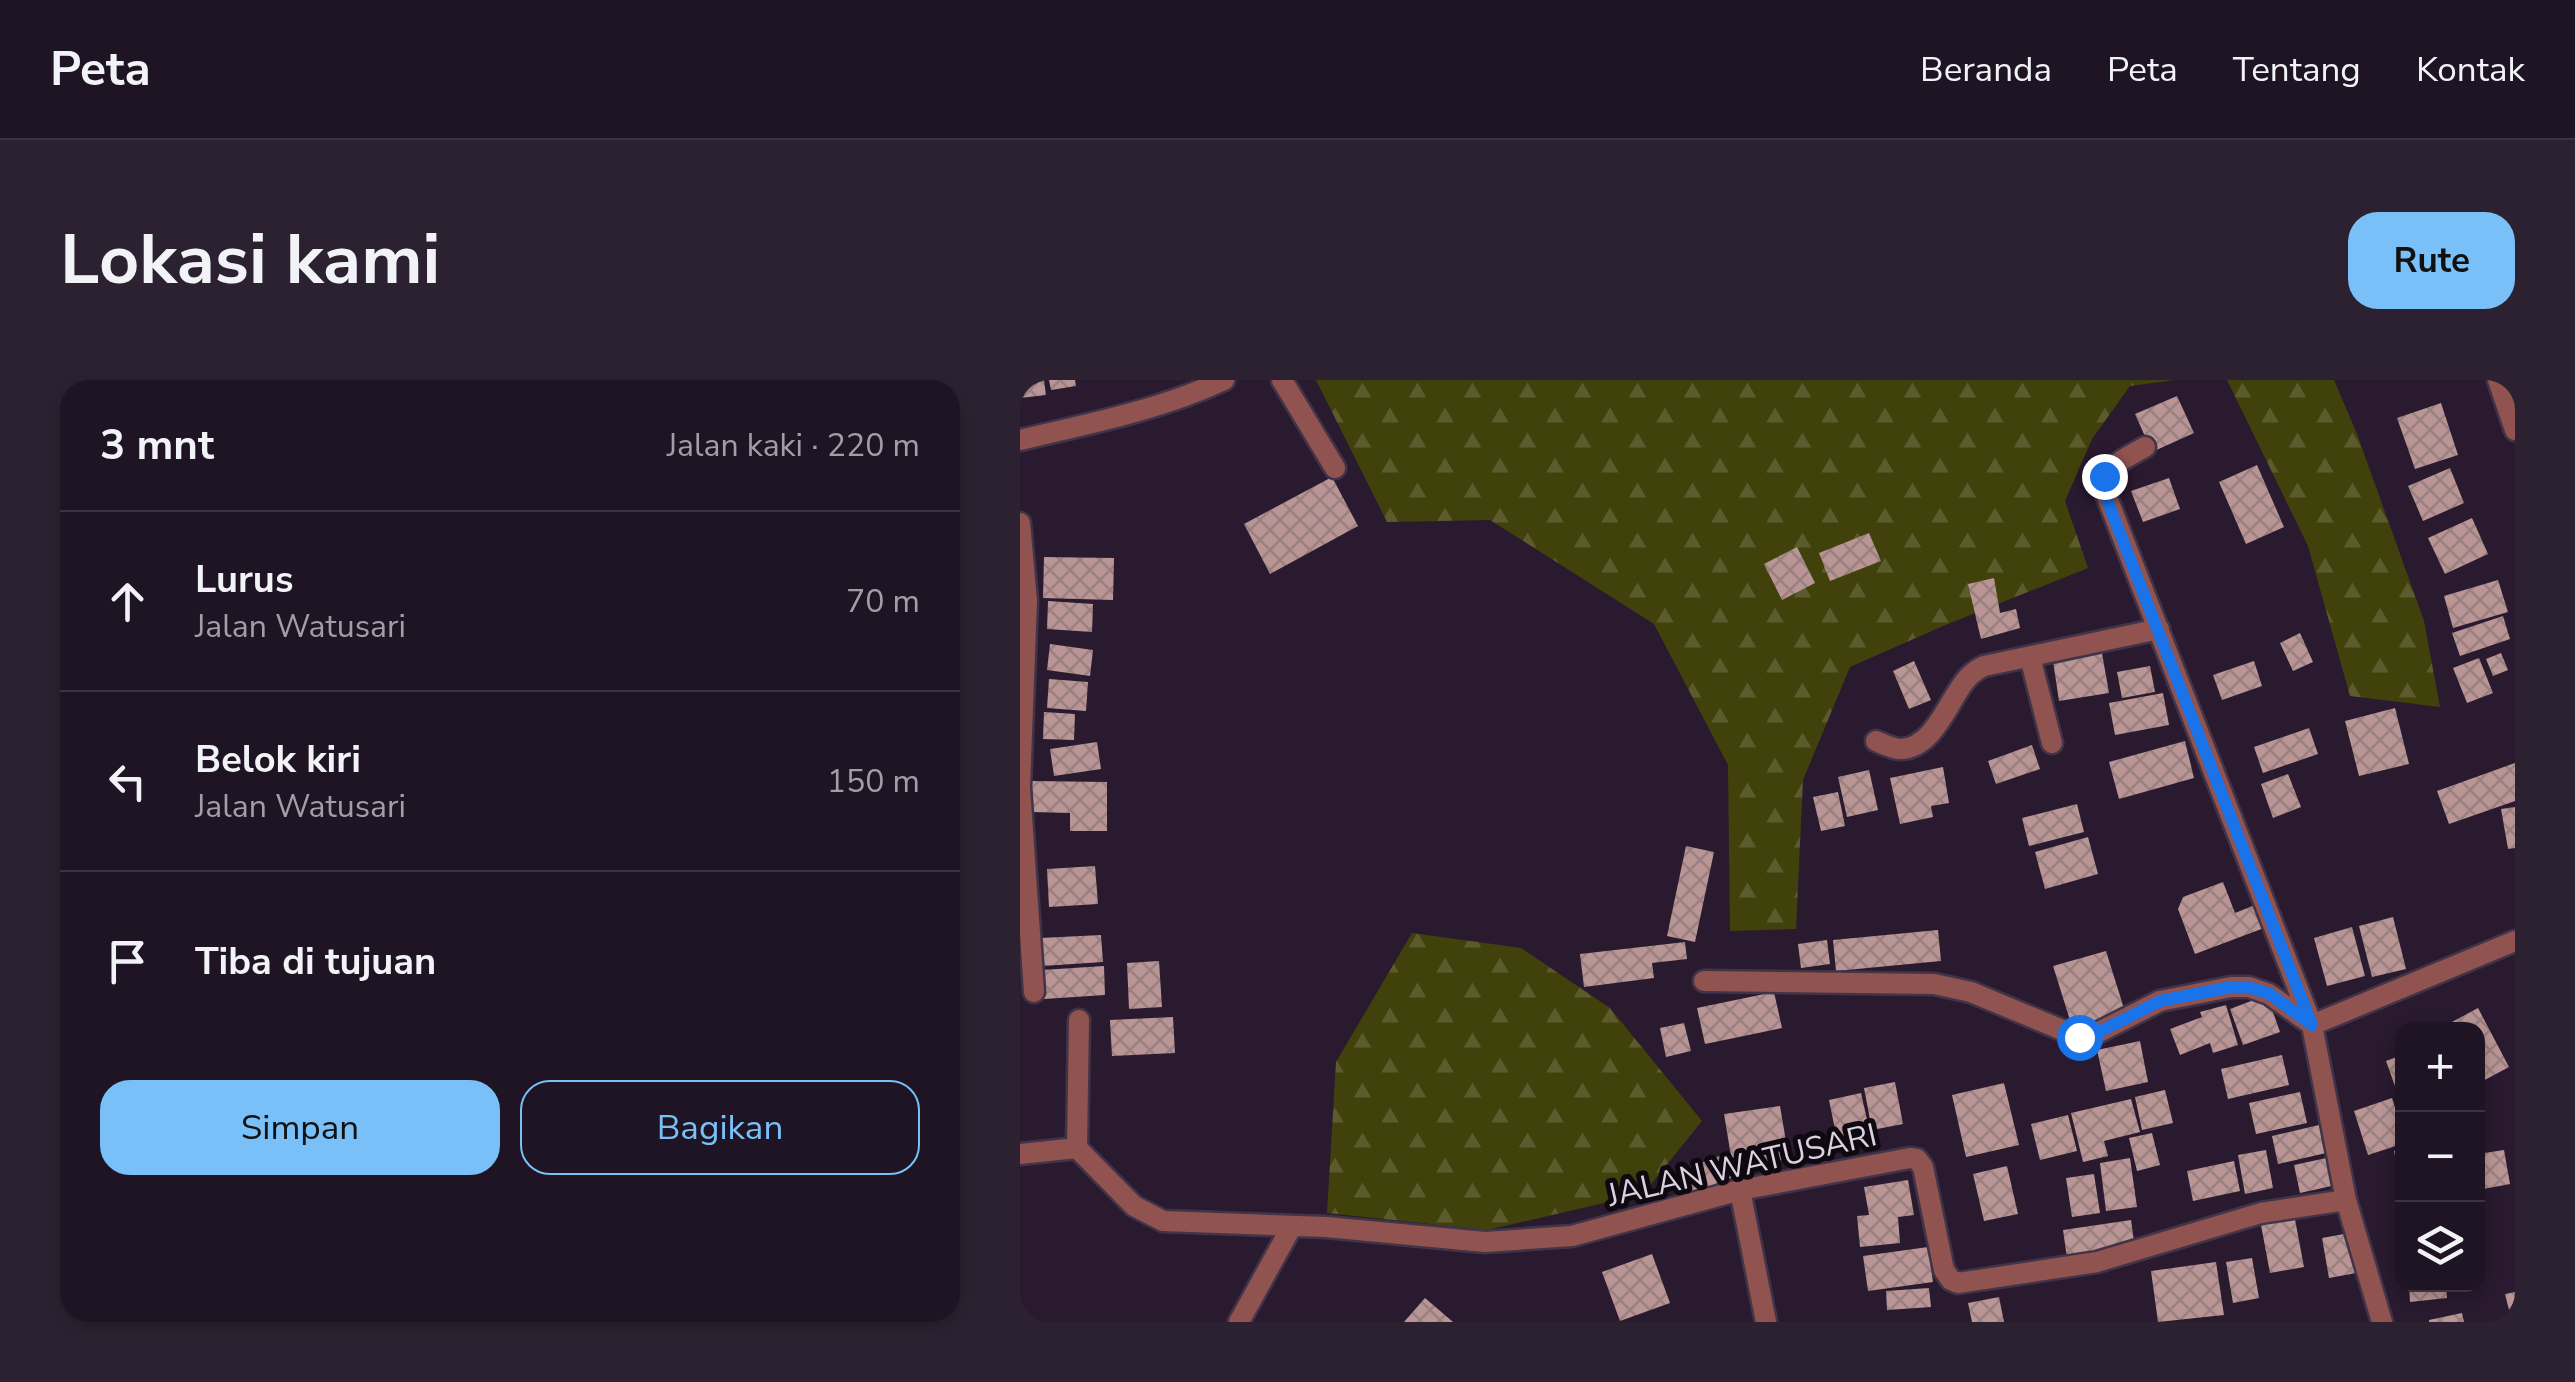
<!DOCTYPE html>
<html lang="id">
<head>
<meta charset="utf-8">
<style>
  :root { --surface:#1f1423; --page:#2c2130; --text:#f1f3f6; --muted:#a19ea6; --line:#3c3341; --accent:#79bff8 }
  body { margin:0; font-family:"Nunito Sans",sans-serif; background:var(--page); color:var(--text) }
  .controls { position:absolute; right:30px; bottom:30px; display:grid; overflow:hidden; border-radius:20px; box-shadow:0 5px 15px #0003 }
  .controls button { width:90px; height:90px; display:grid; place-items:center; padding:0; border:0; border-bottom:2px solid var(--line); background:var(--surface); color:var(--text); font:50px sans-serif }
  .stop { position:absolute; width:30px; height:30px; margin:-22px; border:8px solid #1a73e8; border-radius:50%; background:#fff }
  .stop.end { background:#1a73e8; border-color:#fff; box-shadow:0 2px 10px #0008 }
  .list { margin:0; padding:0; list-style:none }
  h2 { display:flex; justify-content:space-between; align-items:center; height:130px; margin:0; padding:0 40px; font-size:42px }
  h2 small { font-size:32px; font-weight:400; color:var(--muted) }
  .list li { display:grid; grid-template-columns:65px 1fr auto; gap:30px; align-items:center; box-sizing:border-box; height:180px; padding:0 40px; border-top:2px solid var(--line) }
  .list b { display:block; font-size:38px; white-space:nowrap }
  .list p { margin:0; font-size:32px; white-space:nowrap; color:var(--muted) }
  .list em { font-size:32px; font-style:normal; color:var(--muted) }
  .actions { display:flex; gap:20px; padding:30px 40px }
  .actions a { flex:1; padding:22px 0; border:2px solid var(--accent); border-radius:30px; text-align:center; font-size:35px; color:var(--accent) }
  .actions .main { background:var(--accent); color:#111 }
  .icon { flex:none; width:55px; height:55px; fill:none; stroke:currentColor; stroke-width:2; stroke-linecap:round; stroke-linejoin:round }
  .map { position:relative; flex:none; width:1495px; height:942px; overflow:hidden; border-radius:30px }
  header { display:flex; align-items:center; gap:60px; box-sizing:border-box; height:140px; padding:0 50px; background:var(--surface); border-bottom:2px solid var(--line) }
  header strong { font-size:48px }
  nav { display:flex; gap:55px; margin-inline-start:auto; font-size:35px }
  .intro { display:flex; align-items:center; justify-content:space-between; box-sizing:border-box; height:240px; padding:0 60px }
  h1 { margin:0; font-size:70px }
  .button { padding:25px 45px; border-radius:30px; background:var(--accent); color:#111; font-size:35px; font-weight:700 }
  main { display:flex; gap:60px; padding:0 60px }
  aside { flex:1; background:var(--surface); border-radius:30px; box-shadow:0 5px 15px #0003 }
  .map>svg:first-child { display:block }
</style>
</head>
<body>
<header>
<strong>Peta</strong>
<nav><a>Beranda</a><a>Peta</a><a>Tentang</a><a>Kontak</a></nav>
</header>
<div class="intro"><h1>Lokasi kami</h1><a class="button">Rute</a></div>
<main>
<aside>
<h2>3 mnt<small>Jalan kaki · 220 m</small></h2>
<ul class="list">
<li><svg class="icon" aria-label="ahead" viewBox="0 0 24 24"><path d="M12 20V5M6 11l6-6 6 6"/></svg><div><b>Lurus</b><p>Jalan Watusari</p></div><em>70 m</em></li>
<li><svg class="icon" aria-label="left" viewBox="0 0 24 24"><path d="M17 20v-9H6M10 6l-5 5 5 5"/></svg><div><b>Belok kiri</b><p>Jalan Watusari</p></div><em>150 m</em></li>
<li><svg class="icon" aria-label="arrive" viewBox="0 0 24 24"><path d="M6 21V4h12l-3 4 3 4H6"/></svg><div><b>Tiba di tujuan</b></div></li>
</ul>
<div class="actions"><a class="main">Simpan</a><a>Bagikan</a></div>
</aside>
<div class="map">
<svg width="1495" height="942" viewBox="0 0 1495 942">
  <defs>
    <pattern id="forest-firs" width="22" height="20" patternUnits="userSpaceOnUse" patternTransform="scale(2.5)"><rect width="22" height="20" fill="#41410b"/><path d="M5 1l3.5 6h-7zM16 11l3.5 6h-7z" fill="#5c5b2e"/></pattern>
    <pattern id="building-cross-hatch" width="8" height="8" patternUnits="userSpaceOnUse" patternTransform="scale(2.5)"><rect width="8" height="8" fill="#b99695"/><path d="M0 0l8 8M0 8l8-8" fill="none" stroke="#9b8080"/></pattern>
  </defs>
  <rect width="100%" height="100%" fill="#291a2f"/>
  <path fill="url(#forest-firs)" d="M296 0H1155L1110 6 1072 59 1045 121 1068 188 923 246 830 287 783 400 776 549 710 551 708 385 634 244 470 140 367 142Z
    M1207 0H1314L1337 54 1404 241 1420 327 1330 316 1288 166Z
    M392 553 501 568 590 628 682 741 623 814 467 850 307 833 316 682Z"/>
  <path fill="url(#building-cross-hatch)" d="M0 0H24L26 15 0 18Z
    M29 0H55L56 6 31 10Z
    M1157 16 1174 53 1132 72 1115 34Z
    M1421 23 1438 75 1395 89 1377 38Z
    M1237 85 1264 147 1226 164 1199 102Z
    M1430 88 1444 123 1403 141 1388 106Z
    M312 97 338 146 250 194 224 144Z
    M1149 98 1160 129 1123 142 1111 111Z
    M1452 138 1468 174 1425 194 1408 158Z
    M849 153 861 181 810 201 799 173Z
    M777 167 795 203 762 220 744 184Z
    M24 177 94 178 93 220 23 218Z
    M974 198 980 233 996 229 1000 248 961 259 948 204Z
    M1478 200 1488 232 1433 248 1424 216Z
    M28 221 73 224 72 252 27 249Z
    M1483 236 1490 259 1440 276 1432 253Z
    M1280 253 1293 282 1273 291 1260 263Z
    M30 264 73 270 70 296 27 290Z
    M1082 273 1089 313 1039 321 1033 281Z
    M1481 273 1488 290 1473 296 1466 279Z
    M1459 278 1473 313 1447 323 1433 288Z
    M894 281 911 320 889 329 873 291Z
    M1234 281 1242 306 1202 320 1193 295Z
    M1130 286 1135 312 1102 318 1097 292Z
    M29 299 68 302 66 331 27 328Z
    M1143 313 1149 345 1095 355 1089 323Z
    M1375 328 1389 384 1339 396 1325 341Z
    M24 332 55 334 54 360 23 359Z
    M1289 348 1298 374 1243 393 1234 367Z
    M1165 361 1174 398 1099 419 1089 382Z
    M77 362 81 389 34 396 30 369Z
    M1012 365 1020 389 976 404 968 381Z
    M1495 383V421L1429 444 1417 411Z
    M923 387 929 423 911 426 913 437 880 444 870 398Z
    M849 390 858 430 827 437 818 397Z
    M1268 394 1281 427 1253 438 1241 404Z
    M12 401 87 402V451H50V433L12 432Z
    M818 412 825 446 801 451 793 417Z
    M1057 424 1064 452 1009 466 1002 438Z
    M1495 427V468L1488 469 1481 429Z
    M1068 457 1078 494 1025 509 1015 472Z
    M666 466 694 472 675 562 647 556Z
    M75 486 78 524 29 527 27 489Z
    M1203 502 1215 533 1235 525 1244 548 1175 574 1158 529 1163 517Z
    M1373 537 1386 589 1352 597 1339 546Z
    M1332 547 1345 596 1307 606 1294 558Z
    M918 550 921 581 816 591 813 560Z
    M81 555 83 582 22 586 20 558Z
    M807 560 810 584 781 588 778 564Z
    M665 562 667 579 632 583 634 598 564 607 560 574Z
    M1086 571 1107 638 1054 653 1033 586Z
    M139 581 142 627 109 629 107 583Z
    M84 586 85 615 24 619 22 590Z
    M754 612 762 648 685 664 677 628Z
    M1247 615 1260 652 1223 665 1210 629Z
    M1206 625 1218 665 1193 673 1190 663 1160 675 1150 649 1182 637 1180 632Z
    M1458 628 1489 687 1461 702 1458 696V649H1434L1430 643Z
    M153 637 155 673 92 676 90 640Z
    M664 643 671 671 646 677 640 648Z
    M1120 661 1128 702 1086 711 1077 670Z
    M1262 675 1269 705 1208 719 1201 689Z
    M1382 675V706L1376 709 1366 681Z
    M875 702 883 744 852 750 844 708Z
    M984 703 999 765 946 777 932 715Z
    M1145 710 1153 743 1122 750 1115 717Z
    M1280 712 1287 743 1236 754 1229 723Z
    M841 713 850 753 817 759 809 720Z
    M1372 718 1382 750V764L1348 775 1334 731Z
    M1111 719 1120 752 1084 761 1088 776 1063 782 1051 733Z
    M760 726 769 779 713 788 704 734Z
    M1048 735 1057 771 1020 780 1011 744Z
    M1299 745 1306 773 1258 784 1252 756Z
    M1132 753 1140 785 1117 791 1109 758Z
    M1246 770 1253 808 1225 814 1218 775Z
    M1382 770V798H1379L1374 771Z
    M1484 770 1490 804 1458 810V774Z
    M705 774 714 797 673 813 664 789Z
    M1311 777 1316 805 1280 813 1274 785Z
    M1110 778 1117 827 1086 831 1080 783Z
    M1214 781 1220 811 1173 821 1167 791Z
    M987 786 998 834 964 841 953 794Z
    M1074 794 1080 833 1052 837 1046 798Z
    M888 800 894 835 878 837 880 863 840 867 837 836 849 835 844 807Z
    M1274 834 1284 887 1250 893 1240 840Z
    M1111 840 1115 868 1047 878 1043 850Z
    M1335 852 1342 892 1309 898 1302 858Z
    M908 867 913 902 848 911 843 876Z
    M632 874 650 923 600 941 582 892Z
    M1232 878 1239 918 1213 923 1206 882Z
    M1196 882 1204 935 1138 942 1131 891Z
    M1389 904H1426L1427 918 1390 922Z
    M909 908 911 927 867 930 866 911Z
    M1495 912V942H1492L1485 914Z
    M979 917 984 942H952L948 923Z
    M405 918 433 942H384Z
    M1442 933 1444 942H1409V940Z"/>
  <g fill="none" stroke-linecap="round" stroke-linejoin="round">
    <g stroke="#423448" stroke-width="25">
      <path id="street" d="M262 0 315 88
        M1478 0 1495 50
        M0 60C68 44 140 30 204 0
        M1125 67C1108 77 1085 86 1083 107L1292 645 1326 820 1362 942
        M0 143 7 221 0 407 14 612
        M1010 277 1032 363
        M856 361C863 364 873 369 880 369 913 369 928 322 945 301 950 294 956 290 964 286L1139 249
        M684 601 914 604 951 612 1059 657 1075 654 1140 621 1211 607H1229L1249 614 1292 645 1495 561
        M57 768 114 826 143 841 306 847 465 862 552 856 720 810 890 778 897 779 903 787 924 890 931 900 938 903 1077 882 1241 833 1326 820
        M0 774 57 768 59 640
        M720 810 746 942
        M219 942 272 846"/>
    </g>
    <use href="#street" stroke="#905350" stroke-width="20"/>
  </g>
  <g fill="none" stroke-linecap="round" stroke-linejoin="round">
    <path stroke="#1a73e8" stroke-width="12" d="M1059 657 1075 654 1140 621 1211 607H1228L1250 614 1292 645 1092 133 1083 107 1084 96"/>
  </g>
  <g text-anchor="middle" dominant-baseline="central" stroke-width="10" stroke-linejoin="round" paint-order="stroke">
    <g font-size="32" fill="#dbd1df" stroke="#0e0811">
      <text transform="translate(722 785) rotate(-13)">JALAN WATUSARI</text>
    </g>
  </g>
</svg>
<div class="controls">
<button>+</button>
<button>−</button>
<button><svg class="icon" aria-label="layers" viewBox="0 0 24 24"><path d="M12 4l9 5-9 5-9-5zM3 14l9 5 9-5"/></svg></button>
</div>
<div class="stop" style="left:1059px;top:657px"></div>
<div class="stop end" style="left:1084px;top:96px"></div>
</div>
</main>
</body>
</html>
